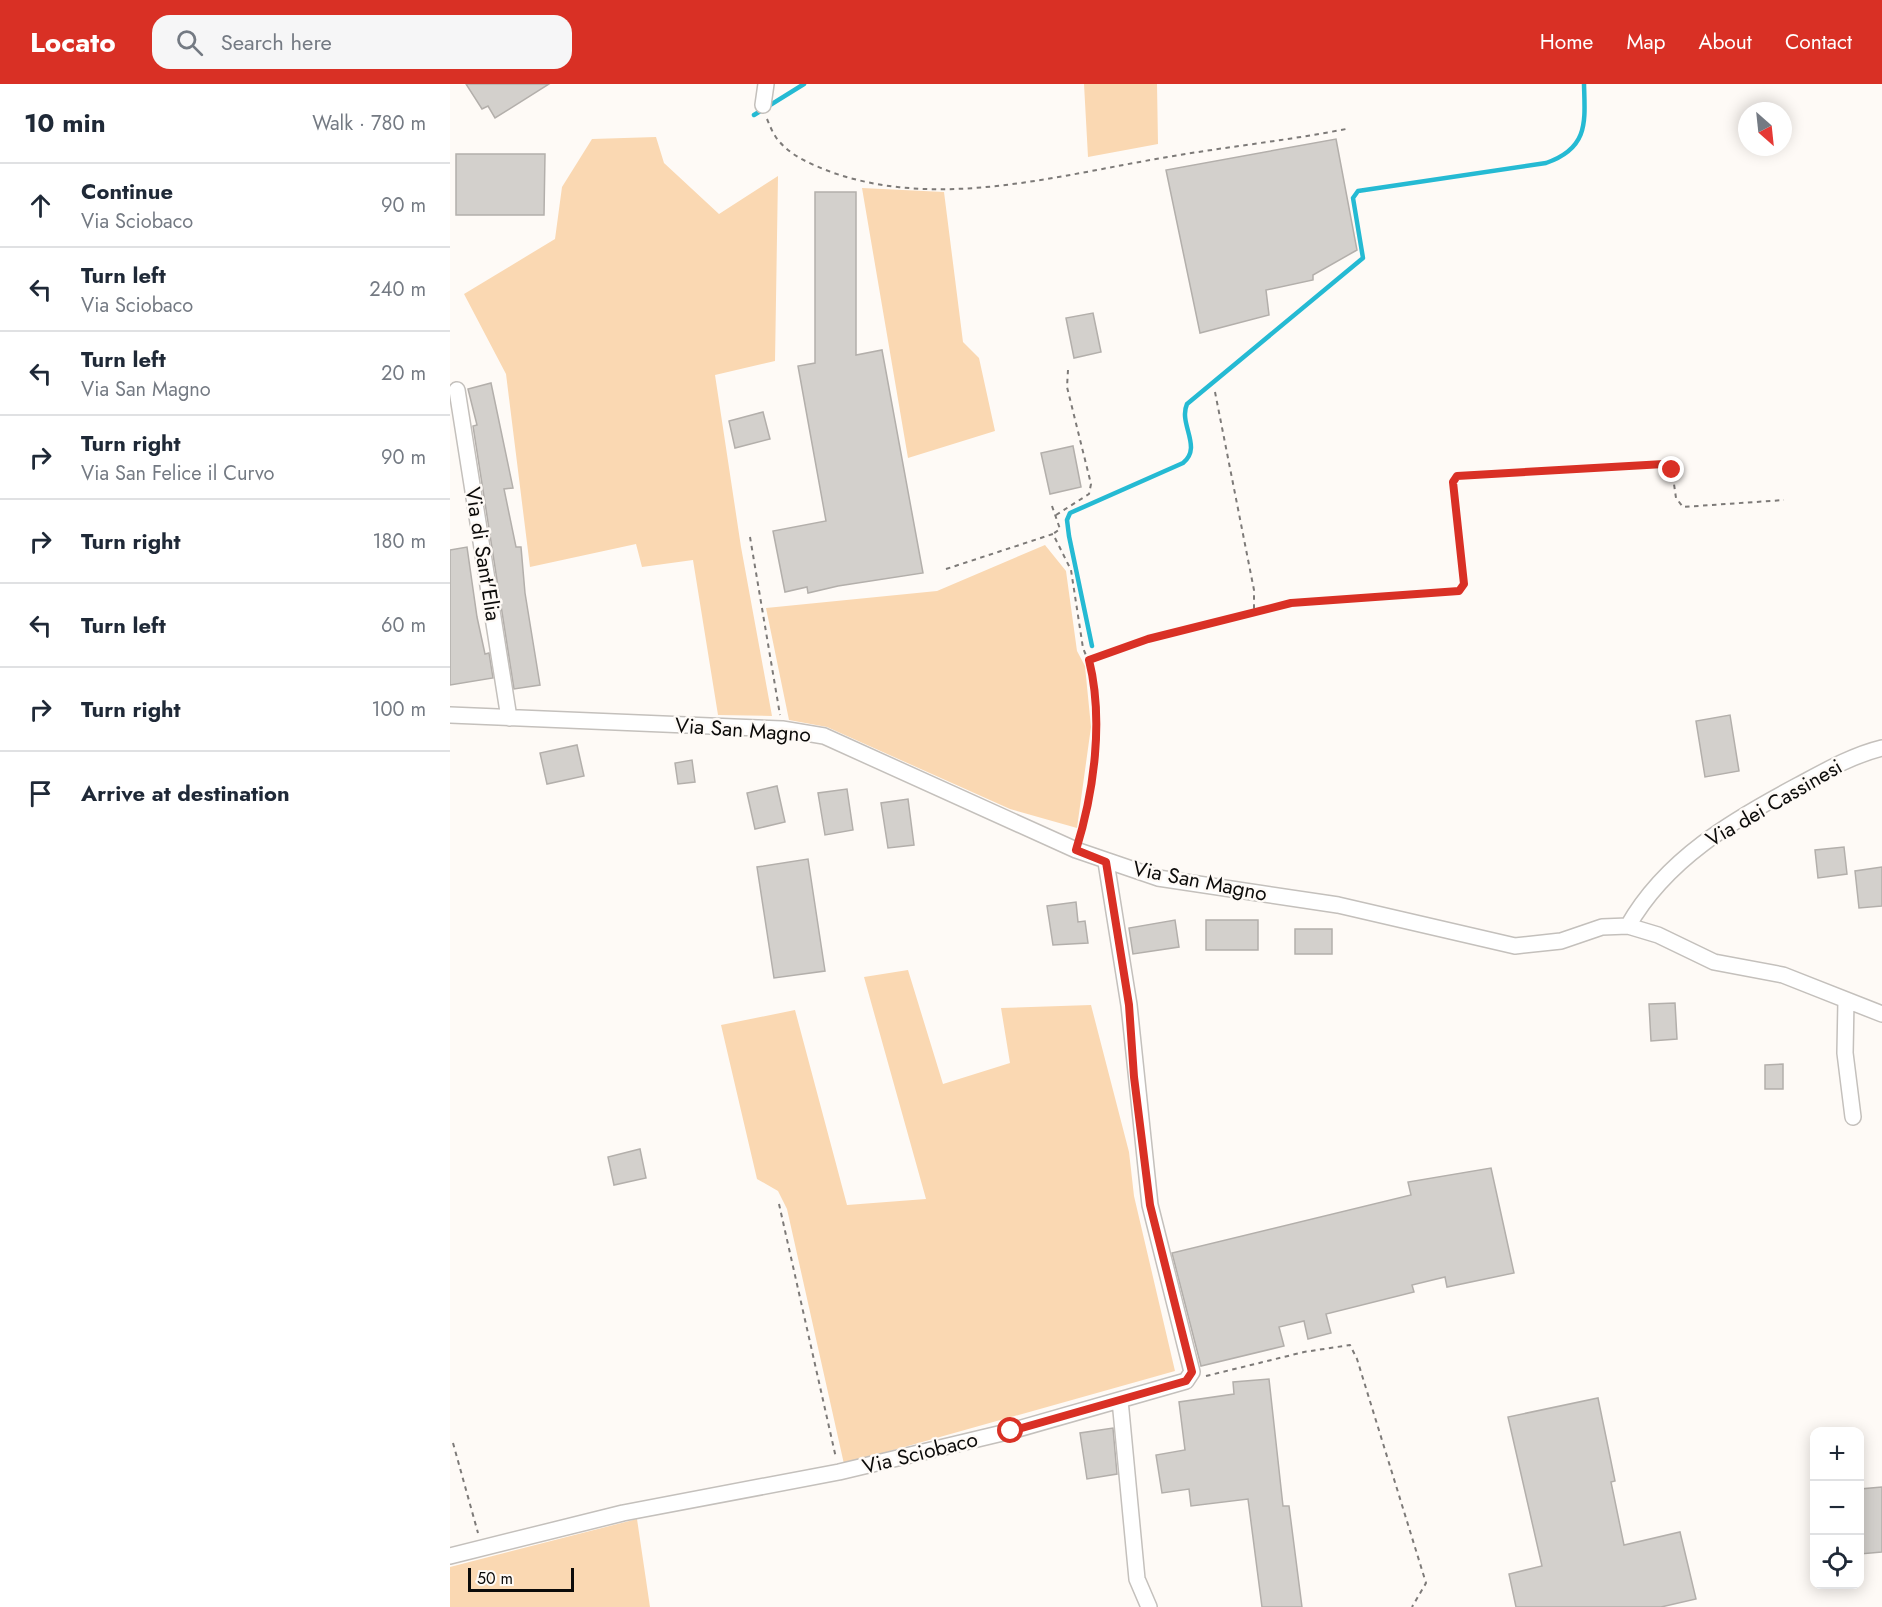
<!DOCTYPE html>
<html lang="en">
<head>
<meta charset="utf-8">
<style>
  :root { --surface:#fff; --page:#f6f6f7; --text:#1f2937; --muted:#747a83; --line:#e0e1e3; --accent:#d93025 }
  body { margin:0; font-family:Jost,sans-serif; background:var(--page); color:var(--text) }
  .controls { position:absolute; right:18px; bottom:18px; display:grid; overflow:hidden; border-radius:12px; box-shadow:0 3px 15px #0003 }
  .controls button { width:54px; height:54px; display:grid; place-items:center; padding:0; border:0; border-bottom:2px solid var(--line); background:var(--surface); color:var(--text); font:30px sans-serif }
  .compass { position:absolute; left:1288px; top:18px; width:54px; height:54px; border-radius:50%; background:var(--surface); box-shadow:0 3px 15px #0003; rotate:153deg }
  .scale { position:absolute; left:18px; bottom:15px; width:106px; box-sizing:border-box; padding-left:6px; border:3px solid #0c0b0a; border-top:0; font-size:16px; line-height:21px; white-space:nowrap; color:#0c0b0a; -webkit-text-stroke:4px #fefaf6; paint-order:stroke }
  .stop { position:absolute; width:18px; height:18px; margin:-14px; border:4px solid #d93025; border-radius:50%; background:#fff }
  .stop.end { background:#d93025; border-color:#fff; box-shadow:0 2px 6px #0008 }
  .list { margin:0; padding:0; list-style:none }
  h2 { display:flex; justify-content:space-between; align-items:center; height:78px; margin:0; padding:0 24px; font-size:26px }
  h2 small { font-size:20px; font-weight:400; color:var(--muted) }
  .list li { display:grid; grid-template-columns:39px 1fr auto; gap:18px; align-items:center; box-sizing:border-box; height:84px; padding:0 24px; border-top:2px solid var(--line) }
  .list b { display:block; font-size:22px; white-space:nowrap }
  .list p { margin:0; font-size:20px; white-space:nowrap; color:var(--muted) }
  .list em { font-size:20px; font-style:normal; color:var(--muted) }
  .icon { flex:none; width:33px; height:33px; fill:none; stroke:currentColor; stroke-width:2; stroke-linecap:round; stroke-linejoin:round }
  .map { position:relative; flex:none; width:1432px; height:1523px; overflow:hidden }
  header { display:flex; align-items:center; gap:36px; box-sizing:border-box; height:84px; padding:0 30px; background:var(--accent); color:#fff }
  header strong { font-size:28px }
  nav { display:flex; gap:33px; margin-inline-start:auto; font-size:21px }
  .search { width:420px; height:54px; background:var(--page); display:flex; align-items:center; gap:15px; box-sizing:border-box; padding:0 21px; border-radius:18px; color:var(--muted); font-size:22px }
  main { display:flex }
  aside { flex:1; background:var(--surface) }
  .map>svg:first-child { display:block }
</style>
</head>
<body>
<header>
<strong>Locato</strong>
<div class="search"><svg class="icon" aria-label="search" viewBox="0 0 24 24"><circle cx="10" cy="10" r="6"/><path d="M15 15l6 6"/></svg>Search here</div>
<nav><a>Home</a><a>Map</a><a>About</a><a>Contact</a></nav>
</header>
<main>
<aside>
<h2>10 min<small>Walk · 780 m</small></h2>
<ul class="list">
<li><svg class="icon" aria-label="ahead" viewBox="0 0 24 24"><path d="M12 20V5M6 11l6-6 6 6"/></svg><div><b>Continue</b><p>Via Sciobaco</p></div><em>90 m</em></li>
<li><svg class="icon" aria-label="left" viewBox="0 0 24 24"><path d="M17 20v-9H6M10 6l-5 5 5 5"/></svg><div><b>Turn left</b><p>Via Sciobaco</p></div><em>240 m</em></li>
<li><svg class="icon" aria-label="left" viewBox="0 0 24 24"><path d="M17 20v-9H6M10 6l-5 5 5 5"/></svg><div><b>Turn left</b><p>Via San Magno</p></div><em>20 m</em></li>
<li><svg class="icon" aria-label="right" viewBox="0 0 24 24"><path d="M7 20v-9h11M14 6l5 5-5 5"/></svg><div><b>Turn right</b><p>Via San Felice il Curvo</p></div><em>90 m</em></li>
<li><svg class="icon" aria-label="right" viewBox="0 0 24 24"><path d="M7 20v-9h11M14 6l5 5-5 5"/></svg><div><b>Turn right</b></div><em>180 m</em></li>
<li><svg class="icon" aria-label="left" viewBox="0 0 24 24"><path d="M17 20v-9H6M10 6l-5 5 5 5"/></svg><div><b>Turn left</b></div><em>60 m</em></li>
<li><svg class="icon" aria-label="right" viewBox="0 0 24 24"><path d="M7 20v-9h11M14 6l5 5-5 5"/></svg><div><b>Turn right</b></div><em>100 m</em></li>
<li><svg class="icon" aria-label="arrive" viewBox="0 0 24 24"><path d="M6 21V4h12l-3 4 3 4H6"/></svg><div><b>Arrive at destination</b></div></li>
</ul>
</aside>
<div class="map">
<svg width="1432" height="1523" viewBox="0 0 1432 1523">
  <rect width="100%" height="100%" fill="#fefaf6"/>
  <path fill="#fad8b2" d="M634 0H707L708 60 638 73Z
    M206 53 214 79 269 130 328 92 325 277 265 291 291 463 322 632 268 631 243 476 192 483 186 460 80 483 56 290 14 210 105 155 112 103 142 55Z
    M412 104 494 108 513 258 529 274 545 347 458 374Z
    M595 461 616 487 627 567 635 582 641 643 627 744 560 725 377 643 339 636 316 524 487 507Z
    M458 886 493 1000 560 979 551 924 641 921 679 1068 684 1112 725 1287 394 1380 337 1125 328 1107 307 1095 271 941 345 926 397 1121 476 1115 414 893Z
    M187 1435 200 1523H0V1483Z"/>
  <g fill="none" stroke-linecap="round" stroke-linejoin="round">
    <path stroke="#25bad3" stroke-width="4.5" d="M304 31 354 0
      M642 562 619 452 617 436 620 429 733 379C753 363 728 340 737 320L913 174 903 114 908 107 1096 79C1139 64 1135 38 1134 0"/>
  </g>
  <path fill="#d3d0cc" stroke="#b3afab" stroke-width="1.5" d="M16 0H99L45 34 38 22 32 25Z
    M886 55 907 166 863 191V196L816 206 819 231 750 249 716 86Z
    M6 70H95L94 131H6Z
    M365 108H406V271L432 266 473 489 388 502 358 509 357 503 335 508 323 447 376 437 348 282 365 279Z
    M643 229 651 268 624 274 616 234Z
    M41 299 63 404 54 405 66 463H71L75 509 90 601 64 605 23 342 27 341 18 305Z
    M313 328 320 355 285 364 279 337Z
    M623 362 631 403 600 410 591 369Z
    M17 463 27 533 35 570 39 569 43 594 0 601V466Z
    M1280 631 1289 687 1255 693 1246 637Z
    M127 661 134 692 97 700 90 669Z
    M242 676 245 698 228 700 225 679Z
    M327 702 335 738 305 745 297 709Z
    M397 705 403 746 375 751 368 709Z
    M458 715 464 761 438 764 431 719Z
    M1394 763 1397 790 1368 794 1365 766Z
    M358 775 375 887 324 894 307 783Z
    M1432 783V822L1409 824 1405 787Z
    M626 818 628 838 635 837 638 859 603 861 597 822Z
    M725 836 729 863 683 870 679 844Z
    M756 836H808V866H756Z
    M845 845H882V870H845Z
    M1225 919 1227 955 1201 957 1199 920Z
    M1333 980V1005H1315V981Z
    M190 1065 196 1094 164 1101 158 1073Z
    M1041 1084 1064 1189 997 1203 995 1193 962 1201 964 1208 876 1230 881 1249 858 1255 854 1237 829 1243 834 1262 751 1282 722 1169 961 1111 958 1098Z
    M819 1295 833 1422H839L852 1523H812L798 1415 741 1422 739 1405 712 1409 706 1371 735 1366 729 1318 784 1310 783 1298Z
    M1148 1314 1165 1397 1161 1398 1174 1461 1230 1448 1246 1515 1211 1523H1066L1059 1490 1092 1482 1058 1333Z
    M663 1344 667 1390 637 1395 630 1349Z
    M1432 1403V1468L1410 1470V1405Z"/>
  <g fill="none" stroke-linecap="round" stroke-linejoin="round">
    <g stroke="#c4c0bc" stroke-width="18">
      <path id="minor" d="M313 21 316 0
        M7 306 59 634
        M0 631 332 645 374 652 626 766 708 794 888 821 1065 862 1111 857 1152 843 1178 842 1208 851 1264 878 1333 891 1432 930
        M1178 842C1216 775 1283 736 1349 701 1375 687 1403 671 1432 664
        M1396 916 1395 969 1403 1033
        M670 1316 687 1495 699 1523
        M0 1472 173 1429 389 1388 561 1347 736 1297 742 1288 700 1121 679 921 656 778"/>
    </g>
    <path stroke="#7d7a78" stroke-width="2" stroke-dasharray="4.5 4.5" stroke-linecap="butt" d="M317 35C320 42 323 50 328 56 342 73 361 80 381 88 488 126 605 92 712 74 773 63 835 57 896 45
      M765 308 804 506V528
      M602 422 610 445 603 450
      M606 431 639 410 641 400 617 303 618 286
      M300 453 330 631
      M496 485 603 450 621 486 633 564 642 586 645 624V656L636 734 630 752
      M639 576 698 555 841 519 1009 507 1014 500 1003 398 1007 392 1214 380 1222 386 1226 414 1233 423 1334 416
      M329 1120 386 1374
      M756 1292 854 1268 900 1261 907 1275 976 1499 962 1523
      M3 1359 28 1449"/>
    <use href="#minor" stroke="#fff" stroke-width="15"/>
  </g>
  <g fill="none" stroke-linecap="round" stroke-linejoin="round">
    <path stroke="#d93025" stroke-width="8" d="M561 1347 736 1297 742 1288 700 1121 684 993 679 921 656 778 626 766C644 708 654 636 639 576L698 555 841 519 1009 507 1014 500 1003 398 1007 392 1214 380 1222 386"/>
  </g>
  <g text-anchor="middle" dominant-baseline="central" stroke-width="5" stroke-linejoin="round" paint-order="stroke">
    <g font-size="21" fill="#0c0b0a" stroke="#fefaf6">
      <text transform="translate(33 470) rotate(81)">Via di Sant'Elia</text>
      <text transform="translate(293 646) rotate(4)">Via San Magno</text>
      <text transform="translate(1324 719) rotate(-30)">Via dei Cassinesi</text>
      <text transform="translate(750 797) rotate(11)">Via San Magno</text>
      <text transform="translate(470 1369) rotate(-14)">Via Sciobaco</text>
    </g>
  </g>
</svg>
<div class="controls">
<button>+</button>
<button>−</button>
<button><svg class="icon" aria-label="locate" viewBox="0 0 24 24"><circle cx="12" cy="12" r="6"/><path d="M12 2v4M12 18v4M2 12h4M18 12h4"/></svg></button>
</div>
<svg class="compass" viewBox="-18 -18 36 36"><path d="M0-13l5 13h-10z" fill="#e53935"/><path d="M0 13l5-13h-10z" fill="#747a83"/></svg>
<div class="scale">50 m</div>
<div class="stop" style="left:561px;top:1347px"></div>
<div class="stop end" style="left:1222px;top:386px"></div>
</div>
</main>
</body>
</html>
